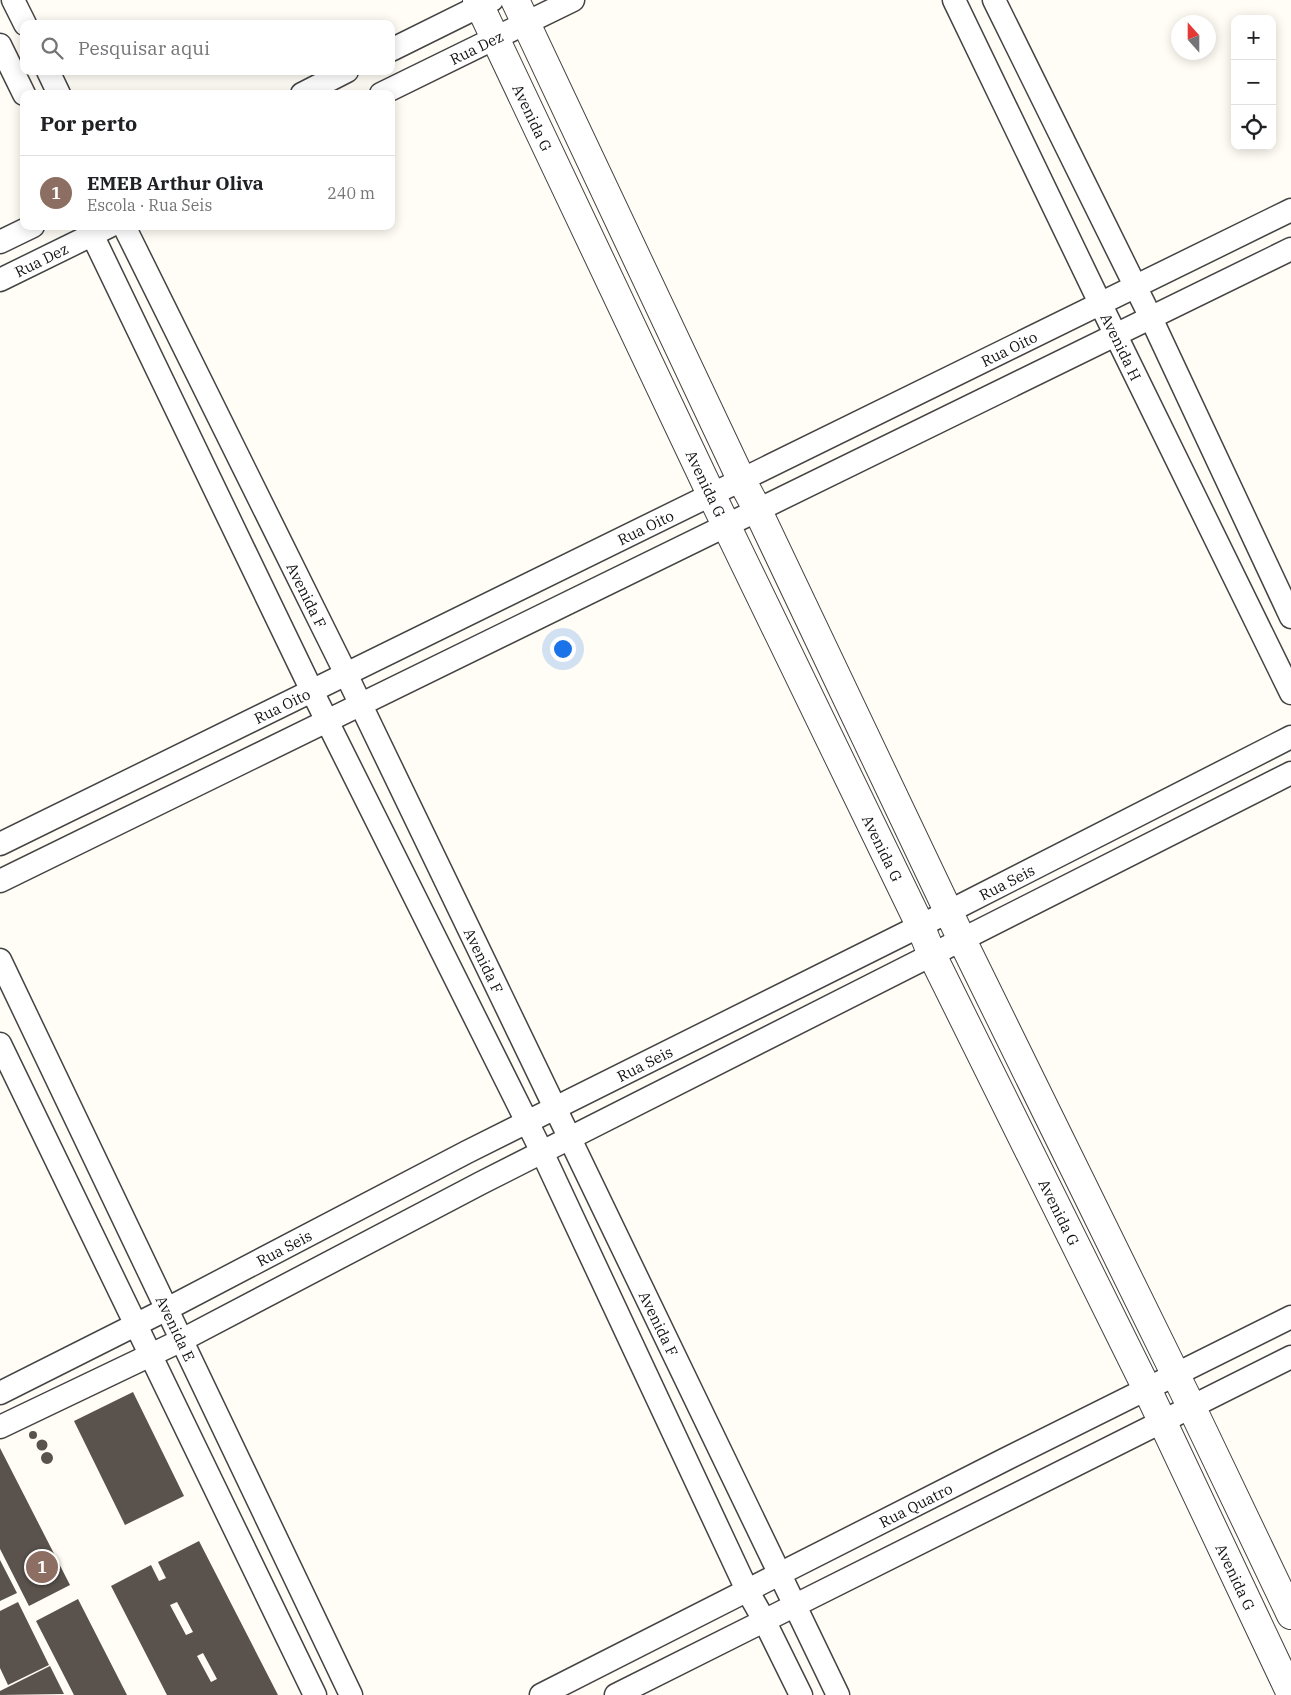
<!DOCTYPE html>
<html lang="pt">
<head>
<meta charset="utf-8">
<style>
  :root { --surface:#fff; --page:#f2f2f2; --text:#202124; --muted:#757577; --line:#e0e0e0; --accent:#c4262e }
  body { margin:0; font-family:"IBM Plex Serif",serif; background:var(--page); color:var(--text) }
  .controls { position:absolute; right:15px; top:15px; display:grid; overflow:hidden; border-radius:10px; box-shadow:0 2px 12px #0003 }
  .controls button { width:45px; height:45px; display:grid; place-items:center; padding:0; border:0; border-bottom:1px solid var(--line); background:var(--surface); color:var(--text); font:25px sans-serif }
  .compass { position:absolute; left:1171px; top:15px; width:45px; height:45px; border-radius:50%; background:var(--surface); box-shadow:0 2px 12px #0003; rotate:339deg }
  .you { position:absolute; left:562px; top:648px; width:18px; height:18px; margin:-12px; border:4px solid #fff; border-radius:50%; background:#1a73e8; box-shadow:0 0 0 8px #1a73e833 }
  .badge { display:grid; place-items:center; width:32px; height:32px; border-radius:50%; background:var(--accent); color:#fff; font-size:16px; font-weight:700 }
  .pin { position:absolute; translate:-50% -50%; border:2px solid #fff; box-shadow:0 1px 5px #0006 }
  .list { margin:0; padding:0; list-style:none }
  h2 { display:flex; justify-content:space-between; align-items:center; height:65px; margin:0; padding:0 20px; font-size:21px }
  h2 small { font-size:16px; font-weight:400; color:var(--muted) }
  .list li { display:grid; grid-template-columns:32px 1fr auto; gap:15px; align-items:center; box-sizing:border-box; height:75px; padding:0 20px; border-top:1px solid var(--line) }
  .list b { display:block; font-size:19px; white-space:nowrap }
  .list p { margin:0; font-size:16px; white-space:nowrap; color:var(--muted) }
  .list em { font-size:16px; font-style:normal; color:var(--muted) }
  .icon { flex:none; width:28px; height:28px; fill:none; stroke:currentColor; stroke-width:2; stroke-linecap:round; stroke-linejoin:round }
  .map { position:relative; flex:none; width:1291px; height:1695px; overflow:hidden }
  .search { position:absolute; background:var(--surface); box-shadow:0 2px 12px #0003; left:20px; top:20px; width:375px; height:55px; display:flex; align-items:center; gap:12px; box-sizing:border-box; padding:0 18px; border-radius:10px; color:var(--muted); font-size:19px }
  .panel { position:absolute; background:var(--surface); box-shadow:0 2px 12px #0003; left:20px; top:90px; width:375px; height:140px; border-radius:10px }
  .map>svg:first-child { display:block }
</style>
</head>
<body>
<div class="map">
<svg width="1291" height="1695" viewBox="0 0 1291 1695">
  <rect width="100%" height="100%" fill="#fffdf5"/>
  <path fill="#5a524d" fill-rule="evenodd" d="M133 1392 184 1496 125 1525 74 1421Z
    M29 1435a4 4 0 1 1 8 0a4 4 0 1 1-8 0Z
    M36.5 1445a5.5 5.5 0 1 1 11 0a5.5 5.5 0 1 1-11 0Z
    M0 1448 70 1585 29 1606 0 1549Z
    M41 1458a6 6 0 1 1 12 0a6 6 0 1 1-12 0Z
    M199 1541 278 1695H167L111 1586 151 1565 159 1581 166 1578 158 1562ZM177 1602 193 1632 186 1635 170 1605ZM203 1653 217 1679 211 1682 197 1656Z
    M0 1560 17 1593 0 1601Z
    M78 1599 127 1695H74L36 1621Z
    M18 1602 49 1665 8 1685 0 1668V1611Z
    M50 1666 64 1694 0 1695V1691Z"/>
  <g fill="none" stroke-linecap="round" stroke-linejoin="round">
    <g stroke="#444" stroke-width="25">
      <g id="minor">
        <path d="M13 0 25 24"/>
        <path id="s1" d="M954 0 1100 303 1291 693"/>
        <path d="M994 0 1151 318 1291 617"/>
        <path d="M0 45 24 94"/>
        <path d="M391 50 492 0"/>
        <path d="M48 71 59 94"/>
        <path d="M302 94 347 71"/>
        <path id="s2" d="M381 94 573 0"/>
        <path d="M88 226 312 691 542 1152 747 1590 764 1620 801 1695"/>
        <path id="s3" d="M124 226 346 674 838 1695"/>
        <path d="M0 242 33 226"/>
        <path id="s4" d="M0 280 110 226"/>
        <path id="s5" d="M0 844 1291 210"/>
        <path d="M0 881 1291 249"/>
        <path id="s6" d="M0 960 351 1695"/>
        <path d="M0 1044 315 1695"/>
        <path id="s7" d="M0 1393 167 1309 467 1152 950 911 1291 737"/>
        <path d="M0 1427 182 1340 481 1183 1291 773"/>
        <path id="s8" d="M541 1695 1004 1460 1291 1317"/>
        <path d="M616 1695 1291 1357"/>
      </g>
    </g>
    <g stroke="#444" stroke-width="30">
      <g id="tertiary">
        <path id="s9" d="M477 0 711 494 920 925 932 955 1147 1389 1291 1694"/>
        <path d="M515 0 741 479 757 509 962 940 1192 1408 1291 1615"/>
      </g>
    </g>
    <use href="#minor" stroke="#fff" stroke-width="22"/>
    <use href="#tertiary" stroke="#fff" stroke-width="28"/>
  </g>
  <g text-anchor="middle" dominant-baseline="central" stroke-width="5" stroke-linejoin="round" paint-order="stroke">
    <g font-size="15" fill="#111" stroke="#fff">
      <text stroke="none"><textPath href="#s2" startOffset="106">Rua Dez</textPath></text>
      <text stroke="none"><textPath href="#s9" startOffset="130">Avenida G</textPath></text>
      <text stroke="none"><textPath href="#s4" startOffset="46">Rua Dez</textPath></text>
      <text stroke="none"><textPath href="#s1" startOffset="385">Avenida H</textPath></text>
      <text stroke="none"><textPath href="#s5" startOffset="1124">Rua Oito</textPath></text>
      <text stroke="none"><textPath href="#s9" startOffset="535">Avenida G</textPath></text>
      <text stroke="none"><textPath href="#s5" startOffset="719">Rua Oito</textPath></text>
      <text stroke="none"><textPath href="#s3" startOffset="412">Avenida F</textPath></text>
      <text stroke="none"><textPath href="#s5" startOffset="314">Rua Oito</textPath></text>
      <text stroke="none"><textPath href="#s9" startOffset="940">Avenida G</textPath></text>
      <text stroke="none"><textPath href="#s7" startOffset="1129">Rua Seis</textPath></text>
      <text stroke="none"><textPath href="#s3" startOffset="818">Avenida F</textPath></text>
      <text stroke="none"><textPath href="#s7" startOffset="724">Rua Seis</textPath></text>
      <text stroke="none"><textPath href="#s9" startOffset="1345">Avenida G</textPath></text>
      <text stroke="none"><textPath href="#s7" startOffset="319">Rua Seis</textPath></text>
      <text stroke="none"><textPath href="#s3" startOffset="1221">Avenida F</textPath></text>
      <text stroke="none"><textPath href="#s6" startOffset="408">Avenida E</textPath></text>
      <text stroke="none"><textPath href="#s8" startOffset="420">Rua Quatro</textPath></text>
      <text stroke="none"><textPath href="#s9" startOffset="1750">Avenida G</textPath></text>
    </g>
  </g>
</svg>
<div class="controls">
<button>+</button>
<button>−</button>
<button><svg class="icon" aria-label="locate" viewBox="0 0 24 24"><circle cx="12" cy="12" r="6"/><path d="M12 2v4M12 18v4M2 12h4M18 12h4"/></svg></button>
</div>
<svg class="compass" viewBox="-18 -18 36 36"><path d="M0-13l5 13h-10z" fill="#e53935"/><path d="M0 13l5-13h-10z" fill="#757577"/></svg>
<div class="you"></div>
<div class="pin badge" style="left:42px;top:1567px;background:#8d6e63">1</div>
<div class="search"><svg class="icon" aria-label="search" viewBox="0 0 24 24"><circle cx="10" cy="10" r="6"/><path d="M15 15l6 6"/></svg>Pesquisar aqui</div>
<section class="panel">
<h2>Por perto<small></small></h2>
<ul class="list">
<li><span class="badge" style="background:#8d6e63">1</span><div><b>EMEB Arthur Oliva</b><p>Escola · Rua Seis</p></div><em>240 m</em></li>
</ul>
</section>
</div>
</body>
</html>
